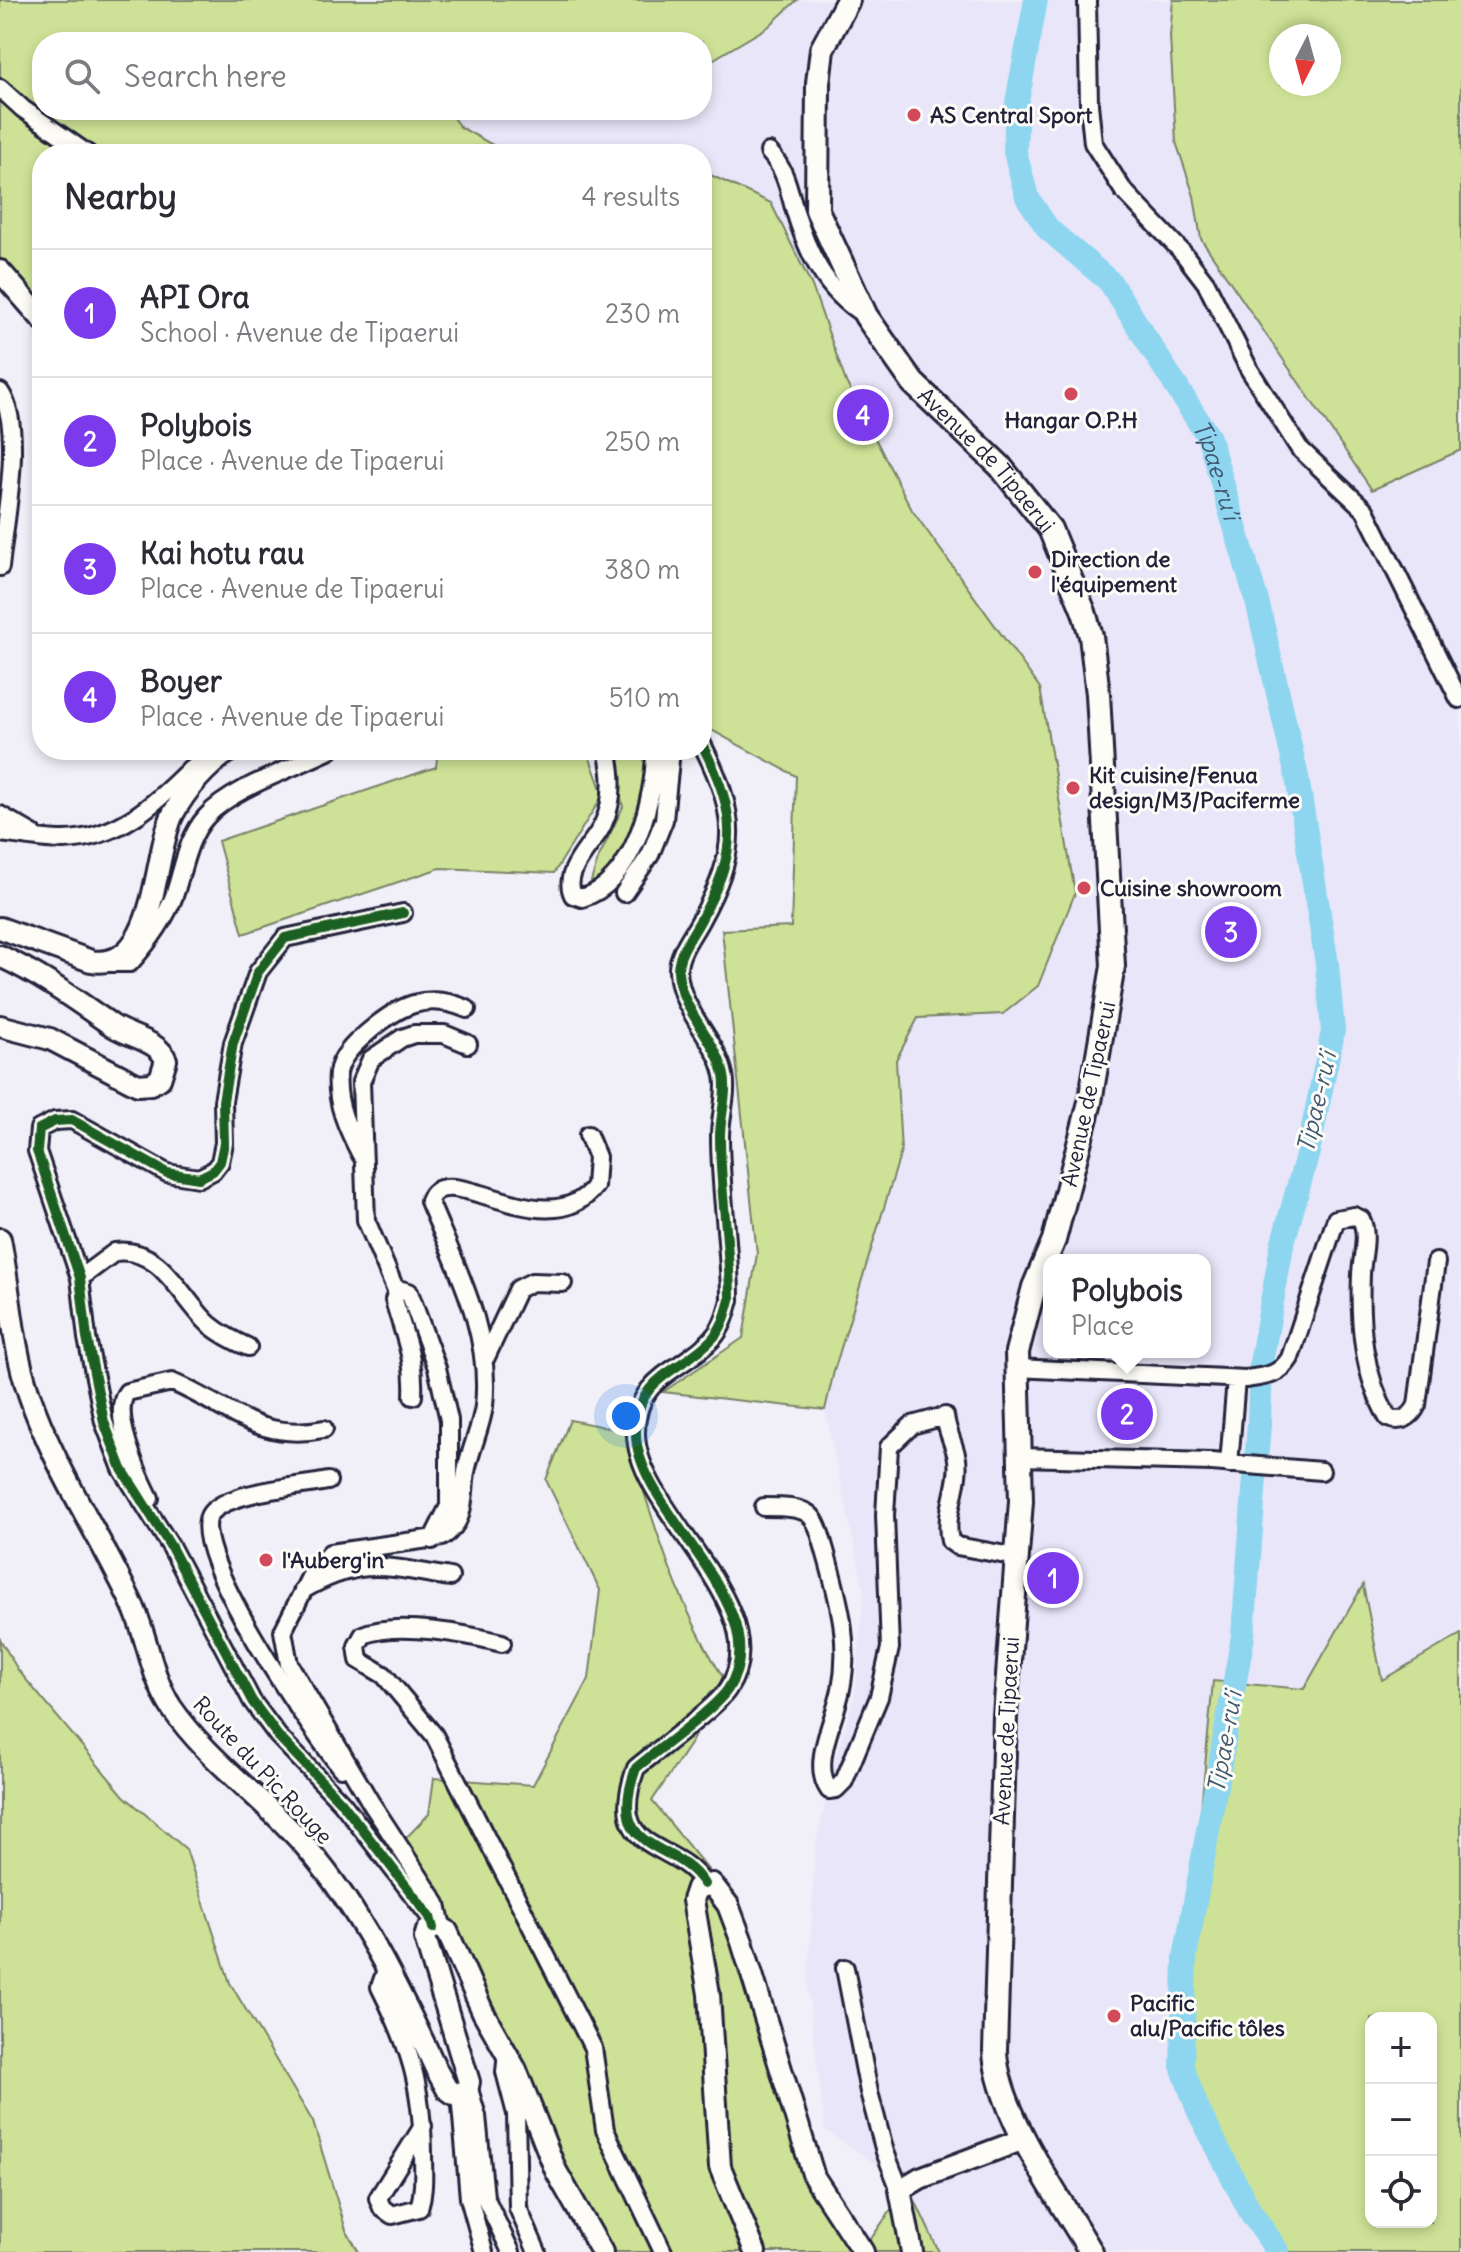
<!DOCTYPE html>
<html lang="en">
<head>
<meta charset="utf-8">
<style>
  :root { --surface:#fff; --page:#f7f7f7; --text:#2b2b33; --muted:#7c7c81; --line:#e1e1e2; --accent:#7c3aed }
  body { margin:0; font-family:Delius,sans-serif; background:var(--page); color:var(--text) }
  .controls { position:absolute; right:24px; bottom:24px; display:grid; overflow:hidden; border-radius:16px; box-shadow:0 4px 12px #0003 }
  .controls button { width:72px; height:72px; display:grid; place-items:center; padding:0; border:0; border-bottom:2px solid var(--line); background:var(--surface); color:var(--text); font:40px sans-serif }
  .compass { position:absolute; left:1269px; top:24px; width:72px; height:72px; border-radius:50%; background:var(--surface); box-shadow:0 4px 12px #0003; rotate:186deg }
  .you { position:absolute; left:626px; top:1416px; width:28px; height:28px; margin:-20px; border:6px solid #fff; border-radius:50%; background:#1a73e8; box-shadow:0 0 0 12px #1a73e833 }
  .badge { display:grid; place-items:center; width:52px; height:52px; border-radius:50%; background:var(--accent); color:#fff; font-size:26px; font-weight:700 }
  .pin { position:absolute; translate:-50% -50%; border:4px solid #fff; box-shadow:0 2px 8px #0006 }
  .popup { position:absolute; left:1043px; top:1254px; width:168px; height:104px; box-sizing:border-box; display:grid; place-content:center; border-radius:16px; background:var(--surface); filter:drop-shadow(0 2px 6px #0005); font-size:26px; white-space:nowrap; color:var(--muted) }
  .popup b { font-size:30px; color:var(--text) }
  .popup::after { content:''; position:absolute; left:50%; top:100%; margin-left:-16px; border:16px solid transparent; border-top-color:var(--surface) }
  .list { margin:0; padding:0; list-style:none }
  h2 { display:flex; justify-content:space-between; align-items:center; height:104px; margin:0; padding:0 32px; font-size:34px }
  h2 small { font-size:26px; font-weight:400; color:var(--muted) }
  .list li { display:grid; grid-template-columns:52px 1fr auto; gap:24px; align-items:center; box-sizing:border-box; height:128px; padding:0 32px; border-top:2px solid var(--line) }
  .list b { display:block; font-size:30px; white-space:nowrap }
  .list p { margin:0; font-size:26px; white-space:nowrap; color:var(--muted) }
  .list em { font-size:26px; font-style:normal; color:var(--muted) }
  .icon { flex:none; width:44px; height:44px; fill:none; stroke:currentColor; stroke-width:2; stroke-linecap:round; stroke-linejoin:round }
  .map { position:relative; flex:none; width:1461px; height:2252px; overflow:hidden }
  .search { position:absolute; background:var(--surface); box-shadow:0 4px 12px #0003; left:32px; top:32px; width:680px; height:88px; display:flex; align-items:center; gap:20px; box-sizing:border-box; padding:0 28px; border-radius:32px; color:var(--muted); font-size:30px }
  .panel { position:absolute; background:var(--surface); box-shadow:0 4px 12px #0003; left:32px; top:144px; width:680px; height:616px; border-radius:32px }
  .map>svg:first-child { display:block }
</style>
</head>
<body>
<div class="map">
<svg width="1461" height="2252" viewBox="0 0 1461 2252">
  <rect width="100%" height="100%" fill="#f1eff8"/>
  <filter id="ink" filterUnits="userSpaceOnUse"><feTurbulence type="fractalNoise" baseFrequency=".0125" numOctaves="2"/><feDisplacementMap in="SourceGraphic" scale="16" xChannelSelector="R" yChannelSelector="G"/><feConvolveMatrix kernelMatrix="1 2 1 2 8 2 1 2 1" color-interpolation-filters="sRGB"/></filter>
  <g filter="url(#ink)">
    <path fill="#e9e6f9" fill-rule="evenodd" d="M797 0H1173L1170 36 1176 142 1194 196 1201 239 1372 490 1461 450V1634L1382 1680 1362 1586 1304 1689 1213 1681 1197 1852 1182 1922 1178 1969 1212 2136 1283 2252H939L908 2185 825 2130 808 1986 815 1849 836 1756 855 1695 864 1590 825 1410 834 1371 901 1152 896 1060 918 1018 1003 1014 1040 688 912 510 846 382 812 286 771 203 702 171V154H509L460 127 447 110H702V66L768 27ZM1049 1260H1205V1352H1049Z"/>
    <path fill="#cde296" stroke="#788268" stroke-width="2" fill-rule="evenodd" d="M0 0H797L768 27 702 66V42H42V110H447L460 127 509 154H42V309L0 273Z
      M1173 0H1461V450L1372 490 1201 239 1194 196 1176 142 1170 36ZM1329 36V84H1281V36Z
      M702 171 771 203 812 286 846 382 912 510 1040 688 1075 893 1038 986 1003 1014 918 1018 896 1060 901 1152 834 1371 825 1410 663 1392 743 1338 757 1254 722 930 791 927 796 776 702 725Z
      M438 750H587L603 795 554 873 440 868 243 934 218 841 436 767Z
      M610 750H645L648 804 627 854 588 891 598 859 623 807Z
      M570 1420 625 1431C652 1518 674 1598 723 1677L692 1741 652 1801 732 1899 804 2140 858 2252H594L500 2018 405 1839 429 1814 434 1778 533 1785 589 1679 600 1590 546 1480Z
      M1363 1585 1382 1680 1461 1634V2252H1283L1212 2136 1185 2057 1178 1969 1182 1922 1197 1852 1213 1681 1304 1689ZM1431 2018V2222H1371V2018Z
      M0 1639 18 1670 124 1796 186 1849 230 1983 313 2122 346 2230 359 2252H0Z
      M908 2185 939 2252H862Z"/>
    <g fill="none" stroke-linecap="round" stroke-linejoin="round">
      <path stroke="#8ed6f0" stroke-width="24" id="s1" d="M1036 0 1017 102 1015 152 1027 197 1048 229 1110 282 1209 438 1258 605 1297 777 1327 964 1333 1031 1308 1152 1282 1246 1261 1363 1259 1424 1243 1636 1185 1958 1182 2066 1198 2110 1250 2211 1278 2252"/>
      <g stroke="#22223b" stroke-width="22">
        <path id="minor" d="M1087 0 1089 104 1093 143 1123 190 1183 253 1206 283 1249 369 1299 448 1365 510 1459 699
          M0 88 23 109 88 154
          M769 152C785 169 788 186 794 208 807 252 825 291 865 315
          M0 392C25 427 4 524 0 567
          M702 744C738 816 739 850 700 921 692 936 678 953 678 970 679 1010 717 1039 724 1075 728 1093 720 1117 720 1136 720 1191 730 1245 730 1300 726 1314 723 1327 713 1338 682 1372 636 1375 636 1432 634 1509 781 1608 728 1689 715 1709 657 1750 636 1768 604 1857 676 1838 704 1884
          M607 750C613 774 614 801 603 824 594 845 561 871 573 895L582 898C634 883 655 797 655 750
          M0 815 33 834
          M0 833C20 835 42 840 63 840 118 839 155 804 191 768H205
          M624 893 650 855 664 820 671 750
          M403 913 285 938 258 972 233 1043 223 1101 224 1143 220 1162 213 1171 199 1178 167 1173 72 1120 55 1121 39 1129 37 1151 80 1278 87 1338 104 1422 122 1469 171 1547 252 1701 278 1736 342 1803 430 1917 433 1928
          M107 963H130C147 944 165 920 174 896 183 870 187 838 206 817 231 788 295 768 330 750
          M361 1155C348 1130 335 1103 338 1073 340 1057 355 1043 367 1033 398 1006 426 991 467 1009
          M80 1278 115 1252C162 1246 181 1299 210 1325 222 1335 234 1341 248 1347
          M396 1291 366 1220 361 1082 371 1059 402 1038 414 1034H444L468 1044
          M486 1357 518 1289 532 1282 563 1283
          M1016 1368 1246 1379C1266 1376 1279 1376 1290 1358L1336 1219 1354 1216 1361 1219C1369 1235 1362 1256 1361 1274 1359 1324 1363 1374 1388 1418 1401 1423 1411 1418 1417 1405L1436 1262
          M413 1396C415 1356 404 1336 394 1300L398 1289 409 1292 437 1368 449 1420V1506L432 1540
          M1019 1457 1212 1462 1321 1471
          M1229 1464 1236 1379
          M328 1481C299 1487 230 1491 211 1513 183 1547 315 1735 341 1768
          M150 1498C139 1476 110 1413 127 1392L172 1382C229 1406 257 1442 324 1429
          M764 1507C817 1507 814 1512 828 1561 840 1605 850 1643 841 1689 836 1718 810 1763 829 1790L836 1789 844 1781 879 1697 890 1648 885 1515 889 1447 912 1425 945 1416C947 1433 955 1445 957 1459 961 1486 943 1513 950 1541L957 1546 1017 1557
          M303 1590C362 1556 387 1567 450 1577
          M502 1643C466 1634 397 1621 363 1635L357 1646 359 1660 384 1675 434 1735 593 2048 605 2130 663 2252
          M442 1927 437 1904 371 1803 289 1664 283 1631 313 1571 330 1553 442 1537C467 1521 462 1498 466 1472 470 1450 481 1428 484 1406 492 1332 456 1267 429 1201 445 1155 548 1249 595 1186L597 1157 588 1135
          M845 1968 869 2092 885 2152 900 2190
          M386 1970 380 1987C410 2047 422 2085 423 2153 423 2172 425 2189 419 2208L392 2215 382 2208 378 2198 423 2126
          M507 2053 505 2072 516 2114 518 2208 537 2252
          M469 2089 477 2116 485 2197 511 2252
          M460 2094 469 2198 484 2252"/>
      </g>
      <g stroke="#22223b" stroke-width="26">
        <path id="tertiary" d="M0 271 42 319
          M0 928 91 961C158 972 153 853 173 814 187 788 206 767 230 750
          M0 956C41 975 74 999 110 1024 127 1037 158 1039 166 1060L160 1079 151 1084 138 1085 50 1039 0 1026
          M0 1239C10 1290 12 1345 29 1394 54 1468 100 1535 133 1606 148 1639 151 1676 171 1707 208 1761 264 1798 306 1847 362 1911 401 1994 437 2071L447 2089 454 2094 467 2091 469 2082 425 1938 427 1931 439 1926 447 1931 483 2012 516 2070 556 2171 602 2252
          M755 2252 720 2167 709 1994 693 1900 697 1888 712 1884 728 1905 742 1942 814 2177 863 2252
          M912 2252 900 2190 920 2178 1024 2139"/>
      </g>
      <g stroke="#22223b" stroke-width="28">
        <g id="secondary">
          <path id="s2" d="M848 0 822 49 818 83 817 210 866 316 913 383 1000 466 1050 529 1084 612 1091 636 1098 694 1113 966 1090 1102 1054 1240 1034 1287 1017 1352 1021 1501 1005 1716 995 2051C997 2111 1060 2199 1091 2252"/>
        </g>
      </g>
      <use href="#minor" stroke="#fdfcf7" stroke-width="16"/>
      <use href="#tertiary" stroke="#fdfcf7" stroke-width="20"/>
      <use href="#secondary" stroke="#fdfcf7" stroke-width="22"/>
      <g stroke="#fdfcf7" stroke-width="15">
        <path id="cycleway" d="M702 744C738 816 739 850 700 921 692 936 678 953 678 970 679 1010 717 1039 724 1075 728 1093 720 1117 720 1136 720 1191 730 1245 730 1300 726 1314 723 1327 713 1338 682 1372 636 1375 636 1432 634 1509 781 1608 728 1689 715 1709 657 1750 636 1768 604 1857 676 1838 704 1884
          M403 913 285 938 258 972 233 1043 223 1101 224 1143 220 1162 213 1171 199 1178 167 1173 72 1120 55 1121 39 1129 37 1151 80 1278 87 1338 104 1422 122 1469 171 1547 252 1701 278 1736 342 1803 430 1917 433 1928"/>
      </g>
      <use href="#cycleway" stroke="#1b5e20" stroke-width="10"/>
    </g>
  </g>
  <g fill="#d1495b" stroke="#fdfcf7" stroke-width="3">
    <circle cx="914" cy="115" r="8"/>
    <circle cx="1071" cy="394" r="8"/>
    <circle cx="1035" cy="572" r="8"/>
    <circle cx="1073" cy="788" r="8"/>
    <circle cx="1084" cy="888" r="8"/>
    <circle cx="266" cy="1560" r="8"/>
    <circle cx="1114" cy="2016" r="8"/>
  </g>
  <g text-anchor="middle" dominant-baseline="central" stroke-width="6" stroke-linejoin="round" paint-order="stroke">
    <g font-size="22" font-weight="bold" fill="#22223b" stroke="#fdfcf7" text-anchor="start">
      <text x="930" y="115">AS Central Sport</text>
      <text x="1071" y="420" text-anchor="middle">Hangar O.P.H</text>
      <text x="1051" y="559">Direction de<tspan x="1051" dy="25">l'équipement</tspan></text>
      <text x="1089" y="775">Kit cuisine/Fenua<tspan x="1089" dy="25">design/M3/Paciferme</tspan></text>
      <text x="1100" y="888">Cuisine showroom</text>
      <text x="282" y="1560">l'Auberg'in</text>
      <text x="1130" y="2003">Pacific<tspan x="1130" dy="25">alu/Pacific tôles</tspan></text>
    </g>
    <g font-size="22" fill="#22223b" stroke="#fdfcf7">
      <text stroke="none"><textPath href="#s2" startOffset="522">Avenue de Tipaerui</textPath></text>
      <text transform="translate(1088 1094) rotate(-78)">Avenue de Tipaerui</text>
      <text transform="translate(1006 1731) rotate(-87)">Avenue de Tipaerui</text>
      <text transform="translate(263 1770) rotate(47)">Route du Pic Rouge</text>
    </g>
    <g font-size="24" font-style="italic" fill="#425871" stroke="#fdfcf7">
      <text stroke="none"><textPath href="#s1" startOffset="538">Tipae-ru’i</textPath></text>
      <text transform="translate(1316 1102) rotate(-77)">Tipae-ru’i</text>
      <text transform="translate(1224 1742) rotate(-80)">Tipae-ru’i</text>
    </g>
  </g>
</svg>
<div class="controls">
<button>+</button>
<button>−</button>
<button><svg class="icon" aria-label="locate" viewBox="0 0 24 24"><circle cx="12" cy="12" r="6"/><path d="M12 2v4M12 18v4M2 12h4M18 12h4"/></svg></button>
</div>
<svg class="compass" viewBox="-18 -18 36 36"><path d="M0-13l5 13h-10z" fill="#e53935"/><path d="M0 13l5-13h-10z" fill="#7c7c81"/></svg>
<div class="you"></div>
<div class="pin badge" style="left:1053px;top:1578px">1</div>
<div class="pin badge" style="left:1127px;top:1414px">2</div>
<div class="popup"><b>Polybois</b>Place</div>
<div class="pin badge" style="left:1231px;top:932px">3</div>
<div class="pin badge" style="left:863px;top:415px">4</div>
<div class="search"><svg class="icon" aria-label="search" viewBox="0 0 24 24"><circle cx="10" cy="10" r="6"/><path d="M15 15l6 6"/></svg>Search here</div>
<section class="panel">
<h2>Nearby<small>4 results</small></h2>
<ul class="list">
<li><span class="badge">1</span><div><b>API Ora</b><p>School · Avenue de Tipaerui</p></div><em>230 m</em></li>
<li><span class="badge">2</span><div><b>Polybois</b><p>Place · Avenue de Tipaerui</p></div><em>250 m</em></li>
<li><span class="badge">3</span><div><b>Kai hotu rau</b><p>Place · Avenue de Tipaerui</p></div><em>380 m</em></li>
<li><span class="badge">4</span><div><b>Boyer</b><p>Place · Avenue de Tipaerui</p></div><em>510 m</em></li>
</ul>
</section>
</div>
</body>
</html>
